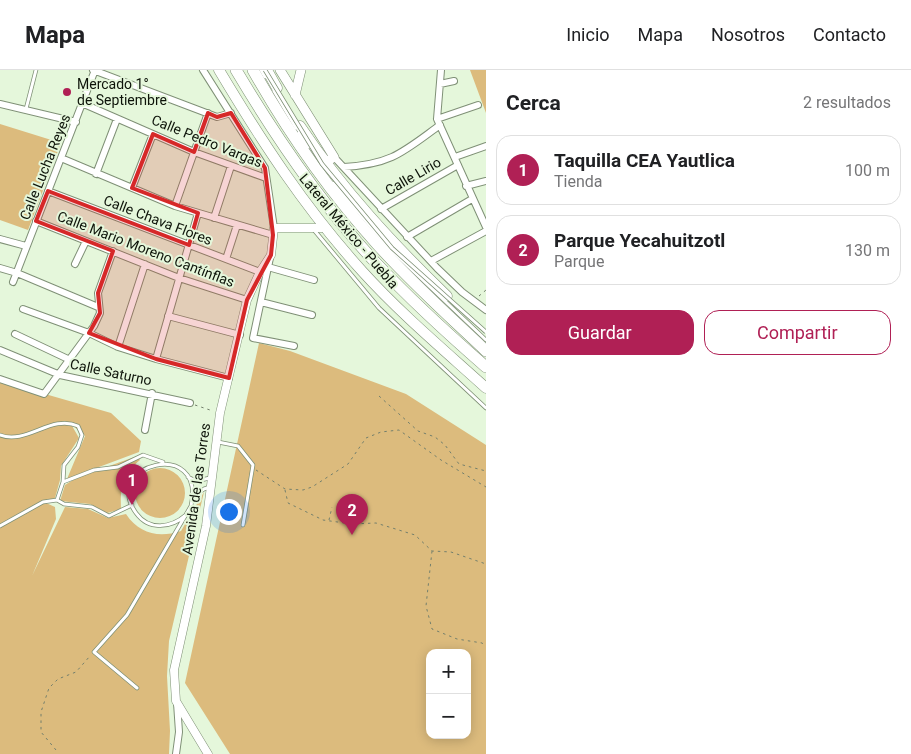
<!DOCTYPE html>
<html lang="es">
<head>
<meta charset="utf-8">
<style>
  :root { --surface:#fff; --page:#f6f6f6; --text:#202124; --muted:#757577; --line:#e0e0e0; --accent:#b02055 }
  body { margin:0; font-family:Roboto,sans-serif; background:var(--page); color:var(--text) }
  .controls { position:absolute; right:15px; bottom:15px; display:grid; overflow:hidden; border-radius:10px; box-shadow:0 2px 12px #0003 }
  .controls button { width:45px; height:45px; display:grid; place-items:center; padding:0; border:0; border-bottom:1px solid var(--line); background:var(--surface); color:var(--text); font:25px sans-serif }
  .you { position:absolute; left:228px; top:441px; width:18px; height:18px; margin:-12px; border:4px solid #fff; border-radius:50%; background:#1a73e8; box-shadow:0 0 0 8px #1a73e833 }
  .badge { display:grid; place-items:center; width:32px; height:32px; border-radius:50%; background:var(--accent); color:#fff; font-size:16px; font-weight:700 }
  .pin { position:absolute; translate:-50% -41px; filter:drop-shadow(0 1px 2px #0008) }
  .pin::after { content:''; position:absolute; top:26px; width:18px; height:15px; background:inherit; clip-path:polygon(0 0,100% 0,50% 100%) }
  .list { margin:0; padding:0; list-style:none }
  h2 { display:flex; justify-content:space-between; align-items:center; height:65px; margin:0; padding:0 20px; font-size:21px }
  h2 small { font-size:16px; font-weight:400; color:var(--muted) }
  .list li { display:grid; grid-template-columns:32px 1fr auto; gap:15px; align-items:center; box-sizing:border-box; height:70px; margin:0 10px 10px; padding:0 10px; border:1px solid var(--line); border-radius:15px }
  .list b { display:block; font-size:19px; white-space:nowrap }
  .list p { margin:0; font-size:16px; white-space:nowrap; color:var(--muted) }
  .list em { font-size:16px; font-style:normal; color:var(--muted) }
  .actions { display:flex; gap:10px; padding:15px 20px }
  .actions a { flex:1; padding:11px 0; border:1px solid var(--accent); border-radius:15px; text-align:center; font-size:18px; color:var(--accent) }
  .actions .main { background:var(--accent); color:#fff }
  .map { position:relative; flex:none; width:486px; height:684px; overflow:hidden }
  header { display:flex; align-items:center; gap:30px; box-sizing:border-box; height:70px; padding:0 25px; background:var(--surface); border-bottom:1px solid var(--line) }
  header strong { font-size:24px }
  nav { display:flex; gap:28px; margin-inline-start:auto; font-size:18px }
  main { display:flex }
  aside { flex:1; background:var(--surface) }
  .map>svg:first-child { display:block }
</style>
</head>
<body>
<header>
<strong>Mapa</strong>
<nav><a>Inicio</a><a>Mapa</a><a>Nosotros</a><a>Contacto</a></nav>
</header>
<main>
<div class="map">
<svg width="486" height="684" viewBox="0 0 486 684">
  <rect width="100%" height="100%" fill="#e5f7db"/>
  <path fill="#dcbb7d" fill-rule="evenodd" d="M470 0H486V43Z
    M0 54 61 73 28 160 0 150Z
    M259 273 290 281 406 324 486 375V684H230L185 613ZM430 583H467V665H430Z
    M0 311 111 343 141 371 139 382 67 409 85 366 71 354 79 368 61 396 60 410 55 428 44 432 55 437 56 449 32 506 65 437 88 439 108 448 126 444C139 464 159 468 181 461L204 422 169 571 167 606 170 661 169 684H0Z
    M137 386 140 390C123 404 120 418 121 439L104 444 90 434 60 431 65 415 76 408Z
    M135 423a25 25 0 1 1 50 0a25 25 0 1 1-50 0Z"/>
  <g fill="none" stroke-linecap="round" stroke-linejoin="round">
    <g stroke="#7f9076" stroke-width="4.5">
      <path id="service" d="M261 0 265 7
        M274 21 296 58
        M26 39 36 0
        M299 63 308 77
        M333 113 389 178 486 270
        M314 160 379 238 486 338
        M0 365C27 375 51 344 78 356L82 365 78 377 64 395 63 412 94 400 118 397 143 385 163 392
        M218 372 238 376 253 395 243 455
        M188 407 196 411 210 408
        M194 426 204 419 210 417
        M57 430 64 434 92 437 109 446 132 435
        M0 456 43 432 57 430 63 412
        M137 618 94 582 127 545 191 436C206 367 101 394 136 443 149 461 171 458 186 445"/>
    </g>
    <g stroke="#7f9076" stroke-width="8">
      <path id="minor" d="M93 0 217 47 231 43
        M203 0 265 98 274 158
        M441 0 437 49 486 157
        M440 14 454 11
        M0 34 76 52
        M84 34 194 82 266 108
        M437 49 478 35
        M334 87 437 198 462 222 486 240
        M455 87 486 76
        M61 88 175 136 273 165
        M344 97C392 94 403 82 440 55
        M96 104 117 49
        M466 116 486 111
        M132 118 153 64
        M48 121 260 202
        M175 136 208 43
        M381 139 458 95
        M214 148 231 96
        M36 151 179 208 247 230
        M407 167 472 129
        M0 169 26 176
        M270 188 253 268 294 276
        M226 189 237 155
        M431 191 486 161
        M75 194 86 171
        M268 197 314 210
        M0 198 17 203 98 237
        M13 212 95 0
        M261 232 312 245
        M23 239 89 263 118 277 156 289 229 308
        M168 246 240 265
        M15 264 70 290
        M118 277 145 194
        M0 280 60 305 190 333
        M156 289 198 143
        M0 309 44 324 94 256 100 243 98 223 113 181
        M145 360 152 323
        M176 684 179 662 177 633"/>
    </g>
    <g stroke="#7f9076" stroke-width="9">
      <path id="tertiary" d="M208 684 176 631 174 600 206 456 220 343 247 230 260 202 271 185 274 158H324"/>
    </g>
    <g stroke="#7f9076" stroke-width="10">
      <path id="secondary" d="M280 0 334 87 325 93
        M295 25 301 0"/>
    </g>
    <g stroke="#7f9076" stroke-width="11">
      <path id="trunk" d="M219 0C262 72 305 138 362 201 400 243 444 280 486 318
        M267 0 277 18
        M300 56C343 120 392 173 447 226"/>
    </g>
    <g stroke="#7f9076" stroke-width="12">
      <path id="motorway" d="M236 0C277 69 322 135 376 193 411 230 448 264 486 297
        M253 0C288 62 329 121 377 174 411 212 449 246 486 281"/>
    </g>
    <path stroke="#737f6c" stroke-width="1" stroke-dasharray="2.5 4" stroke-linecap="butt" d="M479 226 486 220
      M379 326 418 361 435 367 445 375 459 394 486 401
      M195 335 213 341
      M256 400 285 419 303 420 312 417 348 394 366 368 381 362 399 360 441 390 486 417
      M285 420 288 433 323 450 352 454 376 453 415 465 432 481 451 482 486 494
      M329 450 332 437
      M432 481 426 536 432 559 457 569 482 573 486 576
      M56 680 41 662V642L49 618 58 609 76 602 90 586"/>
    <use href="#service" stroke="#fff" stroke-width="3"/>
    <use href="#minor" stroke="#fff" stroke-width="6"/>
    <use href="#tertiary" stroke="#fff" stroke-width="8"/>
    <use href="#secondary" stroke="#fff" stroke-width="9"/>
    <use href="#trunk" stroke="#fff" stroke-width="10"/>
    <use href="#motorway" stroke="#fff" stroke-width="11"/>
    <g stroke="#7f9076" stroke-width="4.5" stroke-linecap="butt">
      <path id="service-bridge" d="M265 0 322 94 392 178 486 262"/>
    </g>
    <use href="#service-bridge" stroke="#fff" stroke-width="3"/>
  </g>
  <path fill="#d62828" fill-opacity="0.2" stroke="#d62828" stroke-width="4" stroke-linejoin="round" d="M208 43 217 47 231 43 265 98 273 165 271 185 247 230 229 308 156 289 89 263 100 243 98 223 113 181 36 151 48 121 189 175 198 143 132 118 153 64 194 82Z"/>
  <circle fill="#b02055" stroke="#e5f7db" stroke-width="2" cx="67" cy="22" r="5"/>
  <g text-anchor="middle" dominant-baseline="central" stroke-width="4" stroke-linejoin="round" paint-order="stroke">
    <g font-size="14" fill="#0d1309" stroke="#e5f7db" text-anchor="start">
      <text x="77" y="14">Mercado 1°<tspan x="77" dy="16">de Septiembre</tspan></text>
    </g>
    <g font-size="14" fill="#0d1309" stroke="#e5f7db">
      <text transform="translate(207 71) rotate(22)">Calle Pedro Vargas</text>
      <text transform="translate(45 97) rotate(-68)">Calle Lucha Reyes</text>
      <text transform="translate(413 106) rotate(-30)">Calle Lirio</text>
      <text transform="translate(158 150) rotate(21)">Calle Chava Flores</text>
      <text transform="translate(349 161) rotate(50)">Lateral México - Puebla</text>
      <text transform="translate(146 179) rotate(21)">Calle Mario Moreno Cantínflas</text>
      <text transform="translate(111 302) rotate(12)">Calle Saturno</text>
      <text transform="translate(196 419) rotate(-82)">Avenida de las Torres</text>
    </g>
  </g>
</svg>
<div class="controls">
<button>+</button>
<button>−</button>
</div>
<div class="you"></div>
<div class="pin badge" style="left:132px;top:435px">1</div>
<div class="pin badge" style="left:352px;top:465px">2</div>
</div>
<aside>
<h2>Cerca<small>2 resultados</small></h2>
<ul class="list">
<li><span class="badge">1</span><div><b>Taquilla CEA Yautlica</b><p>Tienda</p></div><em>100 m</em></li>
<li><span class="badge">2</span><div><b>Parque Yecahuitzotl</b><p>Parque</p></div><em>130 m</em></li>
</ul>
<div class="actions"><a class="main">Guardar</a><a>Compartir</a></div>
</aside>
</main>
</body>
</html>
